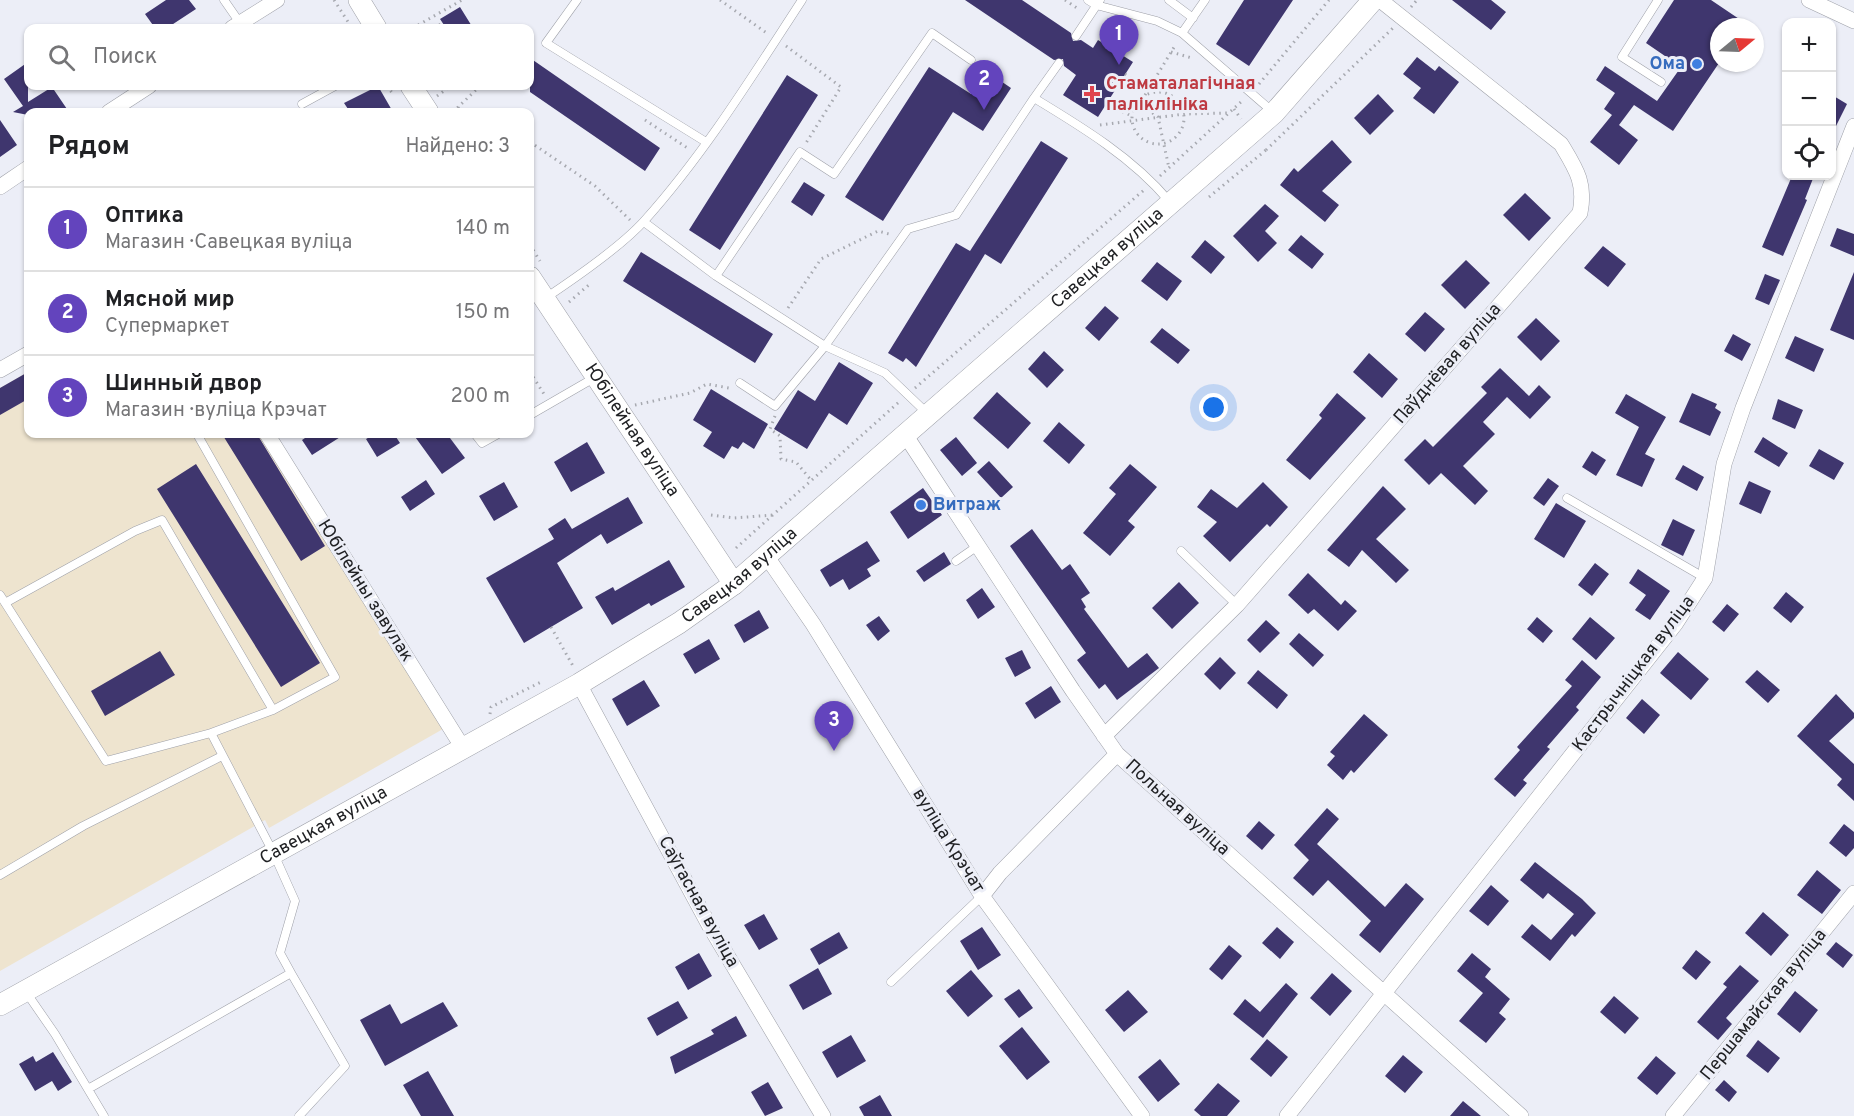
<!DOCTYPE html>
<html lang="ru">
<head>
<meta charset="utf-8">
<style>
  :root { --surface:#fff; --page:#f6f6f6; --text:#202124; --muted:#757577; --line:#e0e0e0; --accent:#6344bd }
  body { margin:0; font-family:Overpass,sans-serif; background:var(--page); color:var(--text) }
  .controls { position:absolute; right:18px; top:18px; display:grid; overflow:hidden; border-radius:12px; box-shadow:0 2px 4px #0004 }
  .controls button { width:54px; height:54px; display:grid; place-items:center; padding:0; border:0; border-bottom:2px solid var(--line); background:var(--surface); color:var(--text); font:30px sans-serif }
  .compass { position:absolute; left:1710px; top:18px; width:54px; height:54px; border-radius:50%; background:var(--surface); box-shadow:0 2px 4px #0004; rotate:71deg }
  .you { position:absolute; left:1214px; top:408px; width:21px; height:21px; margin:-15px; border:4px solid #fff; border-radius:50%; background:#1a73e8; box-shadow:0 0 0 9px #1a73e833 }
  .badge { display:grid; place-items:center; width:39px; height:39px; border-radius:50%; background:var(--accent); color:#fff; font-size:20px; font-weight:700 }
  .pin { position:absolute; translate:-50% -50px; filter:drop-shadow(0 2px 3px #0008) }
  .pin::after { content:''; position:absolute; top:32px; width:21px; height:18px; background:inherit; clip-path:polygon(0 0,100% 0,50% 100%) }
  .list { margin:0; padding:0; list-style:none }
  h2 { display:flex; justify-content:space-between; align-items:center; height:78px; margin:0; padding:0 24px; font-size:26px }
  h2 small { font-size:20px; font-weight:400; color:var(--muted) }
  .list li { display:grid; grid-template-columns:39px 1fr auto; gap:18px; align-items:center; box-sizing:border-box; height:84px; padding:0 24px; border-top:2px solid var(--line) }
  .list b { display:block; font-size:22px; white-space:nowrap }
  .list p { margin:0; font-size:20px; white-space:nowrap; color:var(--muted) }
  .list em { font-size:20px; font-style:normal; color:var(--muted) }
  .icon { flex:none; width:33px; height:33px; fill:none; stroke:currentColor; stroke-width:2; stroke-linecap:round; stroke-linejoin:round }
  .map { position:relative; flex:none; width:1854px; height:1116px; overflow:hidden }
  .search { position:absolute; background:var(--surface); box-shadow:0 2px 4px #0004; left:24px; top:24px; width:510px; height:66px; display:flex; align-items:center; gap:15px; box-sizing:border-box; padding:0 21px; border-radius:12px; color:var(--muted); font-size:22px }
  .panel { position:absolute; background:var(--surface); box-shadow:0 2px 4px #0004; left:24px; top:108px; width:510px; height:330px; border-radius:12px }
  .map>svg:first-child { display:block }
</style>
</head>
<body>
<div class="map">
<svg width="1854" height="1116" viewBox="0 0 1854 1116">
  <rect width="100%" height="100%" fill="#eceef7"/>
  <path fill="#eee4cf" d="M28 372V434H260L443 729 269 828 265 820 0 971V388Z"/>
  <path fill="#3f366e" d="M166 0H189L196 9 167 28H155L145 14Z
    M965 0H1022L1071 33 1073 41 1081 40 1093 48 1098 40 1133 62 1098 117 1063 95 1076 75 1064 66 1063 59 1054 60Z
    M1244 0H1293L1249 66 1216 44Z
    M1452 0H1491L1506 12 1491 30Z
    M1674 0H1711L1751 27H1719V63L1673 131 1634 105 1619 125 1638 140 1619 165 1590 142 1612 115 1604 109 1615 93 1596 80 1605 66 1657 101 1681 67 1646 43Z
    M460 7 473 28H446L440 19Z
    M1417 57 1435 71 1439 66 1459 82 1434 114 1413 98 1421 88 1403 74Z
    M530 58 660 148 645 171 530 92Z
    M28 62V102L52 87 69 112H28V115L13 112 23 106 4 79Z
    M929 67 971 94 986 71 1011 88 983 131 953 112 883 221 845 197Z
    M787 75 818 95 720 250 689 230Z
    M378 86 393 112H350L344 103Z
    M1378 94 1394 111 1370 135 1354 118Z
    M1832 95 1847 104 1832 134Z
    M0 120 17 145 0 157Z
    M1332 140 1352 162 1322 191 1339 205 1325 222 1280 185 1294 168 1298 172Z
    M1041 141 1068 158 1001 264 985 254 916 367 906 358 903 362 888 353 956 243 970 251Z
    M1792 176H1814L1805 199 1807 200 1783 256 1762 247Z
    M804 182 825 195 812 216 791 202Z
    M1525 193 1551 218 1529 241 1503 215Z
    M1265 204 1279 216 1265 231 1277 243 1258 262 1233 236Z
    M1837 228 1854 234V256L1830 246Z
    M1301 235 1324 254 1312 269 1288 250Z
    M1205 240 1225 257 1211 274 1191 257Z
    M1603 246 1626 264 1608 287 1584 268Z
    M641 252 773 334 755 363 623 281Z
    M1466 260 1490 283 1465 309 1441 285Z
    M1157 262 1182 281 1167 301 1141 281Z
    M1854 272V340L1830 330Z
    M1765 274 1780 280 1769 305 1755 299Z
    M1105 306 1119 318 1099 341 1085 328Z
    M1425 312 1445 329 1425 352 1405 334Z
    M1536 318 1560 341 1541 361 1517 337Z
    M1162 328 1190 350 1178 364 1150 342Z
    M1733 334 1751 344 1742 361 1724 351Z
    M1795 336 1824 349 1814 372 1785 358Z
    M1044 351 1064 370 1047 388 1028 369Z
    M1369 353 1398 379 1382 398 1353 372Z
    M839 362 873 383 847 425 829 413 807 449 774 429 798 390 815 401Z
    M1500 368 1529 396 1539 385 1551 397 1530 419 1507 397 1483 422 1495 434 1463 466 1488 491 1475 505 1441 473 1429 485 1404 460 1425 439 1433 447 1487 393 1481 387Z
    M28 372V399L0 415V388Z
    M711 389 768 424 754 449 743 442 738 449 732 446 724 459 703 446 712 432 693 420Z
    M997 392 1031 423 1008 449 973 418Z
    M1337 393 1366 418 1310 480 1286 460 1322 418 1319 415Z
    M1692 393 1717 404 1715 408 1721 412 1710 436 1679 422Z
    M1626 394 1666 417 1645 454 1655 459 1642 487 1616 475 1639 427 1615 413Z
    M1778 399 1803 410 1795 429 1772 419Z
    M1059 422 1085 445 1069 464 1043 441Z
    M222 434H257L325 546 301 561Z
    M311 434H345L312 455 302 440Z
    M375 434H394L400 443 377 457 366 439Z
    M413 434H447L465 458 442 474Z
    M956 437 977 463 962 476 940 450Z
    M1763 437 1788 453 1779 467 1754 452Z
    M587 442 605 473 571 492 554 462Z
    M1819 449 1844 463 1834 480 1809 466Z
    M1592 451 1606 460 1596 476 1582 467Z
    M989 461 1013 487 1001 498 977 472Z
    M196 464 320 663 281 687 157 489Z
    M1130 464 1157 487 1128 521 1135 527 1110 556 1083 533 1116 494 1109 488Z
    M1683 465 1704 477 1697 491 1675 479Z
    M1548 478 1559 486 1544 506 1533 498Z
    M426 480 435 494 410 511 401 497Z
    M1749 481 1771 491 1761 514 1739 504Z
    M504 482 518 507 494 521 479 496Z
    M1263 482 1288 507 1270 527 1267 524 1230 562 1203 536 1217 522 1197 507 1211 489 1237 508Z
    M1383 486 1406 509 1376 539 1409 570 1396 583 1362 550 1349 567 1327 550Z
    M923 488 942 515 908 539 890 512Z
    M628 497 643 523 607 544 601 534 557 563 583 608 524 643 486 578 554 539 548 529 565 518 572 529Z
    M1556 503 1586 521 1564 558 1534 539Z
    M1673 519 1695 530 1683 556 1661 545Z
    M1032 529 1062 570 1070 564 1090 593 1081 599 1086 607 1084 609 1128 668 1147 653 1159 668 1117 700 1105 684 1099 689 1077 660 1086 653 1010 546Z
    M867 541 880 561 867 569 871 576 849 590 843 579 830 587 820 570Z
    M944 552 951 564 924 582 916 571Z
    M669 560 685 587 651 606 649 603 612 625 595 597 613 587 615 591Z
    M1595 563 1609 574 1592 596 1578 585Z
    M1638 569 1670 591 1650 620 1635 610 1646 595 1629 583Z
    M1308 573 1341 605 1345 600 1357 611 1338 631 1314 609 1308 614 1288 595Z
    M1179 582 1199 603 1172 629 1152 608Z
    M982 588 995 607 978 619 966 600Z
    M1786 592 1804 607 1791 623 1773 608Z
    M1727 604 1739 614 1724 632 1712 622Z
    M759 610 769 628 744 643 734 625Z
    M879 616 890 631 878 641 866 625Z
    M1537 617 1553 631 1543 643 1527 629Z
    M1590 617 1615 638 1596 660 1572 639Z
    M1266 620 1280 633 1260 653 1247 640Z
    M1299 633 1324 655 1313 667 1289 644Z
    M709 639 720 659 695 674 683 654Z
    M1022 650 1031 668 1015 677 1005 658Z
    M160 651 175 675 105 716 91 691Z
    M1678 652 1709 679 1691 700 1660 673Z
    M1220 657 1236 673 1220 690 1204 674Z
    M1582 660 1601 677 1576 707 1579 710 1547 747 1550 749 1523 780 1527 783 1515 797 1494 779 1520 750 1517 747 1572 686 1565 680Z
    M1258 670 1288 695 1277 709 1247 683Z
    M1757 670 1780 690 1768 703 1745 682Z
    M644 680 660 706 627 726 612 699Z
    M1051 686 1061 702 1035 719 1025 703Z
    M1836 694 1854 713V718L1829 741 1854 764V801L1837 785 1842 779 1797 736Z
    M1642 699 1660 715 1644 734 1626 718Z
    M1364 714 1388 735 1354 773 1351 770 1343 780 1327 765 1335 756 1330 752Z
    M1327 808 1339 819 1317 844 1385 907 1406 883 1424 899 1380 953 1359 935 1371 921 1328 880 1313 896 1293 878 1309 860 1294 845Z
    M1259 821 1275 835 1262 850 1246 836Z
    M1844 824 1854 832V848L1846 857 1829 843Z
    M1535 862 1582 899 1596 913 1575 937 1572 934 1550 961 1521 937 1532 924 1551 940 1574 914 1548 893 1543 899 1520 880Z
    M1817 870 1841 890 1822 914 1797 895Z
    M1491 885 1509 901 1488 926 1469 911Z
    M1763 912 1789 935 1771 956 1745 933Z
    M764 914 778 939 759 950 744 925Z
    M982 927 1001 955 978 970 960 941Z
    M1277 927 1294 942 1280 959 1262 943Z
    M839 932 848 948 819 965 810 949Z
    M1836 942 1853 955 1843 968 1826 954Z
    M1229 945 1242 956 1222 980 1209 969Z
    M1696 950 1711 962 1696 980 1682 968Z
    M699 953 712 976 688 990 675 967Z
    M1472 953 1491 969 1485 977 1510 999 1499 1013 1506 1019 1486 1043 1459 1021 1483 993 1457 971Z
    M1740 965 1759 981 1726 1018 1732 1024 1718 1040 1697 1022 1727 987 1723 984Z
    M818 968 832 994 803 1010 789 985Z
    M971 970 993 996 968 1017 946 991Z
    M1332 973 1352 991 1330 1016 1310 998Z
    M1286 983 1298 994 1263 1038 1233 1014 1245 999 1260 1012Z
    M1019 989 1033 1008 1019 1018 1004 999Z
    M1128 990 1148 1012 1124 1032 1105 1010Z
    M1795 991 1818 1010 1800 1033 1777 1014Z
    M1614 996 1639 1018 1625 1034 1600 1012Z
    M678 1001 688 1018 657 1036 647 1018Z
    M443 1002 458 1026 385 1066 360 1020 390 1004 401 1024Z
    M736 1016 747 1036 675 1074 670 1057 714 1034 711 1030Z
    M1022 1027 1050 1062 1027 1080 999 1046Z
    M851 1035 866 1061 837 1078 822 1052Z
    M1267 1039 1288 1057 1271 1077 1250 1059Z
    M1758 1040 1780 1058 1768 1073 1746 1056Z
    M53 1052 72 1082 58 1091 52 1081 35 1091 19 1064 33 1056 36 1062Z
    M1403 1055 1423 1072 1405 1093 1385 1076Z
    M1656 1056 1676 1073 1657 1095 1637 1078Z
    M1160 1059 1180 1084 1158 1102 1138 1077Z
    M428 1071 454 1116H421L403 1085Z
    M1724 1080 1737 1092 1729 1102 1715 1090Z
    M768 1082 783 1108 765 1116 751 1092Z
    M1218 1083 1240 1101 1227 1116H1201L1194 1110Z
    M880 1095 892 1116H864L859 1107Z
    M1463 1101 1481 1116H1450Z"/>
  <g fill="none" stroke-linecap="round" stroke-linejoin="round">
    <g stroke="#9ea0a8" stroke-width="9">
      <path id="lane" d="M224 0 240 23
        M577 0 546 43 706 142
        M1088 0 1096 5 1157 21 1182 33
        M1169 0 1193 18
        M1205 0 1182 33 1273 112
        M1658 0 1622 57 1661 82
        M1076 36 1100 0
        M1059 63 1034 98C1082 127 1133 158 1169 201
        M302 104 335 86
        M644 222 716 276 825 346 885 373 928 414
        M716 276 800 152 834 174 932 33 971 60
        M544 299C574 279 622 246 645 220 705 153 753 75 802 0
        M740 383 775 406 825 346 908 229 956 215 1034 98
        M530 415 594 378
        M197 434 335 677 273 710
        M475 434 482 443 498 434
        M1567 498 1705 578
        M1181 551 1237 605
        M956 561 979 545
        M0 595 106 761 211 733 273 852 295 901 280 953 291 973 88 1089
        M5 603 135 531 162 520 273 710 211 733
        M0 875 83 826 222 756
        M291 973 345 1066 299 1116
        M891 982 982 896
        M26 992 55 1034 104 1116"/>
    </g>
    <g stroke="#9ea0a8" stroke-width="16">
      <path id="street" d="M1809 0 1854 21
        M232 28 277 0
        M109 112 149 86
        M0 187 28 168
        M0 370 28 354
        M267 434 463 748
        M906 436 1073 691 1117 754 1521 1116
        M767 557 813 624 982 896 1142 1116
        M579 684 709 925 823 1116
        M1104 736 1237 605 1580 213C1586 183 1576 169 1561 144L1380 0
        M982 896 1000 873 1117 754
        M1287 1116 1676 623 1705 578 1724 464 1743 408 1854 126
        M1673 1116 1854 893"/>
    </g>
    <g stroke="#9ea0a8" stroke-width="22">
      <g id="secondary">
        <path d="M359 0 376 28"/>
        <path d="M411 86 428 112"/>
        <path id="s1" d="M530 277 734 584"/>
        <path id="s2" d="M0 1005 579 684 679 623 734 584 1274 113 1373 0"/>
      </g>
    </g>
    <path stroke="#a7a9b0" stroke-width="3" stroke-dasharray="1.5 4.5" stroke-linecap="butt" d="M334 0 352 28
      M720 0 768 34
      M1065 0 1080 10
      M1411 7 1417 0
      M413 28 462 0
      M434 28 443 23
      M786 46 841 87 806 143
      M1171 52 1192 58
      M1125 74 1148 90
      M1259 84 1329 0
      M387 86 393 94
      M1132 118a26 26 0 1 1 52 0a26 26 0 1 1-52 0Z
      M1145 95 1176 44
      M437 96 448 88 447 86
      M1138 102 1158 117 1169 168
      M1106 104 1132 116
      M458 108 469 112
      M1234 109 1241 119
      M453 112 480 86
      M645 120 689 149
      M1100 125 1184 114 1227 113
      M530 142 595 186 630 220
      M1266 150 1393 28
      M1160 176 1242 101
      M1209 197 1266 150
      M530 245 540 261
      M569 302 591 283
      M788 308 821 259 878 231 889 234
      M530 372 544 394
      M915 388 1144 190
      M635 405 690 393 707 384 729 388
      M775 416 770 429 780 436 781 459 796 462 811 480
      M711 515 734 518 773 515
      M736 548 899 402
      M551 627 573 666
      M490 714 491 707 541 682"/>
    <use href="#lane" stroke="#fff" stroke-width="8"/>
    <use href="#street" stroke="#fff" stroke-width="15"/>
    <use href="#secondary" stroke="#fff" stroke-width="21"/>
  </g>
  <g fill="#3f7fe0" stroke="#eceef7" stroke-width="2">
    <circle cx="1697" cy="64" r="6"/>
    <circle cx="921" cy="505" r="6"/>
  </g>
  <path fill="#e0444e" stroke="#eceef7" stroke-width="2" d="M1089 85h6v6h6v6h-6v6h-6v-6h-6v-6h6z"/>
  <g text-anchor="middle" dominant-baseline="central" stroke-width="6" stroke-linejoin="round" paint-order="stroke">
    <g font-size="18" font-weight="bold" fill="#366cbe" stroke="#eceef7" text-anchor="end">
      <text x="1685" y="64">Ома</text>
      <text x="933" y="505" text-anchor="start">Витраж</text>
    </g>
    <g font-size="18" font-weight="bold" fill="#be3a42" stroke="#eceef7" text-anchor="start">
      <text x="1106" y="84">Стаматалагічная<tspan x="1106" dy="21">паліклініка</tspan></text>
    </g>
    <g font-size="18" fill="#202124" stroke="#eceef7">
      <text stroke="none"><textPath href="#s2" startOffset="1342">Савецкая вуліца</textPath></text>
      <text transform="translate(1448 364) rotate(-49)">Паўднёвая вуліца</text>
      <text stroke="none"><textPath href="#s1" startOffset="184">Юбілейная вуліца</textPath></text>
      <text stroke="none"><textPath href="#s2" startOffset="856">Савецкая вуліца</textPath></text>
      <text transform="translate(365 591) rotate(58)">Юбілейны завулак</text>
      <text transform="translate(1634 674) rotate(-53)">Кастрычніцкая вуліца</text>
      <text transform="translate(1177 808) rotate(42)">Польная вуліца</text>
      <text stroke="none"><textPath href="#s2" startOffset="370">Савецкая вуліца</textPath></text>
      <text transform="translate(948 841) rotate(58)">вуліца Крэчат</text>
      <text transform="translate(698 902) rotate(61)">Саўгасная вуліца</text>
      <text transform="translate(1764 1005) rotate(-51)">Першамайская вуліца</text>
    </g>
  </g>
</svg>
<div class="controls">
<button>+</button>
<button>−</button>
<button><svg class="icon" aria-label="locate" viewBox="0 0 24 24"><circle cx="12" cy="12" r="6"/><path d="M12 2v4M12 18v4M2 12h4M18 12h4"/></svg></button>
</div>
<svg class="compass" viewBox="-18 -18 36 36"><path d="M0-13l5 13h-10z" fill="#e53935"/><path d="M0 13l5-13h-10z" fill="#757577"/></svg>
<div class="you"></div>
<div class="pin badge" style="left:1119px;top:65px">1</div>
<div class="pin badge" style="left:984px;top:110px">2</div>
<div class="pin badge" style="left:834px;top:751px">3</div>
<div class="search"><svg class="icon" aria-label="search" viewBox="0 0 24 24"><circle cx="10" cy="10" r="6"/><path d="M15 15l6 6"/></svg>Поиск</div>
<section class="panel">
<h2>Рядом<small>Найдено: 3</small></h2>
<ul class="list">
<li><span class="badge">1</span><div><b>Оптика</b><p>Магазин · Савецкая вуліца</p></div><em>140 m</em></li>
<li><span class="badge">2</span><div><b>Мясной мир</b><p>Супермаркет</p></div><em>150 m</em></li>
<li><span class="badge">3</span><div><b>Шинный двор</b><p>Магазин · вуліца Крэчат</p></div><em>200 m</em></li>
</ul>
</section>
</div>
</body>
</html>
